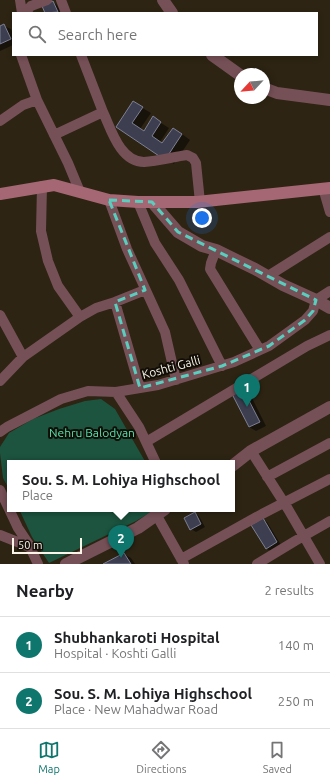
<!DOCTYPE html>
<html lang="en">
<head>
<meta charset="utf-8">
<style>
  :root { --surface:#fff; --page:#f2f2f2; --text:#202124; --muted:#757577; --line:#e0e0e0; --accent:#0f766e }
  body { margin:0; font-family:Ubuntu,sans-serif; background:var(--page); color:var(--text) }
  .compass { position:absolute; left:234px; top:68px; width:36px; height:36px; border-radius:50%; background:var(--surface); box-shadow:0 2px 6px #0003; rotate:244deg }
  .scale { position:absolute; left:12px; bottom:10px; width:70px; box-sizing:border-box; padding-left:4px; border:2px solid #faf4e9; border-top:0; font-size:11px; line-height:14px; white-space:nowrap; color:#faf4e9; -webkit-text-stroke:3px #120e07; paint-order:stroke }
  .you { position:absolute; left:202px; top:218px; width:14px; height:14px; margin:-10px; border:3px solid #fff; border-radius:50%; background:#1a73e8; box-shadow:0 0 0 6px #1a73e833 }
  .badge { display:grid; place-items:center; width:26px; height:26px; border-radius:50%; background:var(--accent); color:#fff; font-size:13px; font-weight:700 }
  .pin { position:absolute; translate:-50% -33px; filter:drop-shadow(0 1px 2px #0008) }
  .pin::after { content:''; position:absolute; top:21px; width:14px; height:12px; background:inherit; clip-path:polygon(0 0,100% 0,50% 100%) }
  .popup { position:absolute; left:7px; top:460px; width:228px; height:52px; box-sizing:border-box; display:grid; place-content:center; border-radius:0px; background:var(--surface); filter:drop-shadow(0 1px 3px #0005); font-size:13px; white-space:nowrap; color:var(--muted) }
  .popup b { font-size:15px; color:var(--text) }
  .popup::after { content:''; position:absolute; left:50%; top:100%; margin-left:-8px; border:8px solid transparent; border-top-color:var(--surface) }
  .list { margin:0; padding:0; list-style:none }
  h2 { display:flex; justify-content:space-between; align-items:center; height:52px; margin:0; padding:0 16px; font-size:17px }
  h2 small { font-size:13px; font-weight:400; color:var(--muted) }
  .list li { display:grid; grid-template-columns:26px 1fr auto; gap:12px; align-items:center; box-sizing:border-box; height:56px; padding:0 16px; border-top:1px solid var(--line) }
  .list b { display:block; font-size:15px; white-space:nowrap }
  .list p { margin:0; font-size:13px; white-space:nowrap; color:var(--muted) }
  .list em { font-size:13px; font-style:normal; color:var(--muted) }
  .icon { flex:none; width:22px; height:22px; fill:none; stroke:currentColor; stroke-width:2; stroke-linecap:round; stroke-linejoin:round }
  .map { position:relative; flex:none; width:330px; height:564px; overflow:hidden }
  .search { position:absolute; background:var(--surface); box-shadow:0 2px 6px #0003; left:12px; right:12px; top:12px; height:44px; display:flex; align-items:center; gap:10px; box-sizing:border-box; padding:0 14px; border-radius:0px; color:var(--muted); font-size:15px }
  .sheet { height:164px; background:var(--surface) }
  nav { display:flex; justify-content:space-around; align-items:center; box-sizing:border-box; height:56px; border-top:1px solid var(--line); background:var(--surface); font-size:11px; color:var(--muted) }
  nav a { display:grid; justify-items:center; gap:2px }
  nav .on { color:var(--accent) }
  .map>svg:first-child { display:block }
</style>
</head>
<body>
<div class="map">
<svg width="330" height="564" viewBox="0 0 330 564">
  <rect width="100%" height="100%" fill="#2d2413"/>
  <path fill="#1c543f" d="M101 399 115 409 146 463H10V491L3 478 0 453V447L9 433 33 419 59 409 85 401Z
    M19 509H156L136 521 49 563 32 537Z"/>
  <path fill="#0007" d="M53 2 57 5 61 13H46L43 6Z
    M4 26 11 29 13 34V45L0 51V28Z
    M134 103 151 113 140 129 144 131 153 118 169 128 160 142 163 144 182 134 190 140 174 164 118 127Z
    M243 390 250 394 266 426 256 431 249 427Z
    M195 513 199 516 205 527 196 532 191 529 185 519Z
    M263 519 267 522 281 545 271 551 267 549Z
    M124 554 131 558 135 564H106Z"/>
  <path fill="#3d3f51" stroke="#7d7f94" d="M53 1 58 12 45 13 42 6Z
    M4 24 11 39 0 44V26Z
    M133 101 143 107 132 123 144 131 153 116 161 122 152 136 162 143 173 128 182 134 165 160 116 127Z
    M243 389 260 422 249 427 232 394Z
    M195 512 201 524 190 530 184 518Z
    M263 518 277 542 266 549 251 525Z
    M124 553 131 564H103Z"/>
  <g fill="none" stroke-linecap="round" stroke-linejoin="round">
    <path stroke="#765057" stroke-width="10" d="M20 0 22 13
      M61 0 66 13
      M25 13 31 6 47 0
      M21 55 37 100 68 163 80 192
      M103 112C111 129 120 162 144 162 158 161 173 157 187 155L193 158 196 163 200 202
      M0 121 23 105 37 100
      M54 135 103 112 81 55
      M42 186 41 231 48 261 58 286 80 317
      M323 188 330 212
      M109 200 127 249 165 332 176 380
      M138 202 155 243 179 280 222 366
      M216 250 211 263 210 269 260 350
      M268 276 330 237
      M115 302 140 388
      M0 315 23 357
      M0 381 23 357 80 317 96 308 115 302 145 290
      M116 392 139 427 156 463
      M0 432 7 427 61 399 88 391 116 392 158 385 234 362 269 346 305 320 313 311 316 300 330 291
      M146 442 307 346 330 335
      M251 451 288 509 320 564
      M267 477 330 443
      M0 490 18 528 28 543 38 564
      M157 516 184 564
      M0 535 30 547
      M181 559 262 514 330 479
      M257 564 295 541 330 521"/>
    <path stroke="#765057" stroke-width="12" d="M163 0 172 13
      M212 55 240 75
      M264 88 277 93 330 100
      M152 202 178 232 202 246 216 250 255 269 283 285 316 300 330 308
      M232 466 251 451 330 407
      M66 564 138 528 165 509"/>
    <path stroke="#a46773" stroke-width="12" d="M0 194 54 185 109 200 138 202H197L330 188"/>
  </g>
  <path fill="none" stroke="#59cebe" stroke-width="3" stroke-dasharray="8 5" stroke-linejoin="round" d="M109 200 152 202 178 232 316 300 313 311 305 320 269 346 222 366 140 388 115 302 145 290Z"/>
  <g text-anchor="middle" dominant-baseline="central" stroke-width="4" stroke-linejoin="round" paint-order="stroke">
    <g font-size="12" fill="#faf4e9" stroke="#120e07">
      <text transform="translate(171 367) rotate(-15)">Koshti Galli</text>
    </g>
    <g font-size="12" fill="#51e3ad" stroke="#120e07">
      <text x="92" y="432">Nehru Balodyan</text>
    </g>
  </g>
</svg>
<svg class="compass" viewBox="-18 -18 36 36"><path d="M0-13l5 13h-10z" fill="#e53935"/><path d="M0 13l5-13h-10z" fill="#757577"/></svg>
<div class="scale">50 m</div>
<div class="you"></div>
<div class="pin badge" style="left:247px;top:407px">1</div>
<div class="pin badge" style="left:121px;top:558px">2</div>
<div class="popup"><b>Sou. S. M. Lohiya Highschool</b>Place</div>
<div class="search"><svg class="icon" aria-label="search" viewBox="0 0 24 24"><circle cx="10" cy="10" r="6"/><path d="M15 15l6 6"/></svg>Search here</div>
</div>
<section class="sheet">
<h2>Nearby<small>2 results</small></h2>
<ul class="list">
<li><span class="badge">1</span><div><b>Shubhankaroti Hospital</b><p>Hospital · Koshti Galli</p></div><em>140 m</em></li>
<li><span class="badge">2</span><div><b>Sou. S. M. Lohiya Highschool</b><p>Place · New Mahadwar Road</p></div><em>250 m</em></li>
</ul>
</section>
<nav>
<a class="on"><svg class="icon" aria-label="map" viewBox="0 0 24 24"><path d="M3 6l6-2 6 2 6-2v14l-6 2-6-2-6 2zM9 4v14M15 6v14"/></svg>Map</a>
<a><svg class="icon" aria-label="directions" viewBox="0 0 24 24"><path d="M12 3l9 9-9 9-9-9zM9 14v-3h6M13 9l2 2-2 2"/></svg>Directions</a>
<a><svg class="icon" aria-label="saved" viewBox="0 0 24 24"><path d="M7 4h10v16l-5-4-5 4z"/></svg>Saved</a>
</nav>
</body>
</html>
